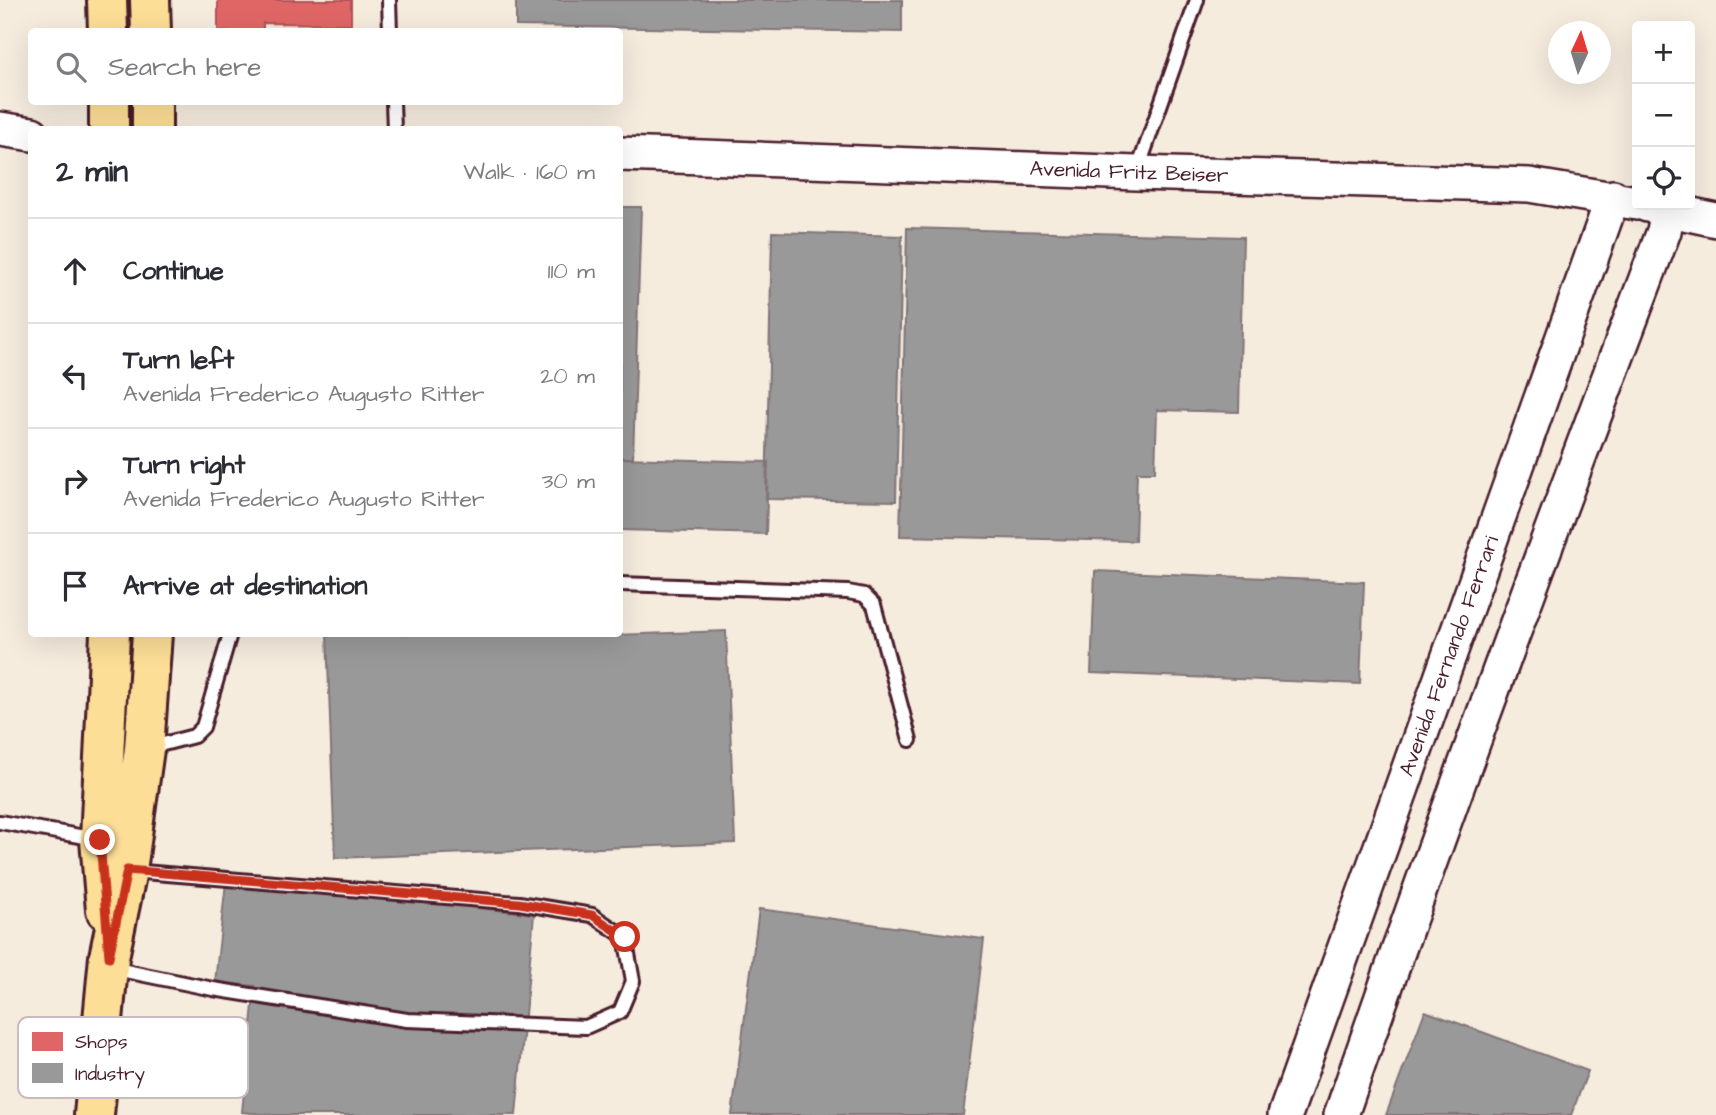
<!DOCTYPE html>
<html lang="en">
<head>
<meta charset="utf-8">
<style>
  :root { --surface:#fff; --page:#f7f7f7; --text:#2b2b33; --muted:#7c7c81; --line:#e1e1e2 }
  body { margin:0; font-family:"Architects Daughter",sans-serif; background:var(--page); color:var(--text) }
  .controls { position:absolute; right:21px; top:21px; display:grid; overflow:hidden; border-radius:7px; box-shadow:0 7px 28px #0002 }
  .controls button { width:63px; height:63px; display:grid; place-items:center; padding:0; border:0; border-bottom:2px solid var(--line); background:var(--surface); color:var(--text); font:35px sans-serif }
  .compass { position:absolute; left:1548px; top:21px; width:63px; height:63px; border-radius:50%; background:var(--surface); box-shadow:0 7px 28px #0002; rotate:4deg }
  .stop { position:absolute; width:21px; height:21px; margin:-16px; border:5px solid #c8321e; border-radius:50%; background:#fff }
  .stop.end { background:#c8321e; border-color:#fff; box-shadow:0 2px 7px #0008 }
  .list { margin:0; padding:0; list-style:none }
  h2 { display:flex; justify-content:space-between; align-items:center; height:91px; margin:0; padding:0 28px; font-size:30px }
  h2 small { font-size:23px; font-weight:400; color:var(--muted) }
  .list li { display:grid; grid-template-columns:46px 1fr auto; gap:21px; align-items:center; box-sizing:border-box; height:105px; padding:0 28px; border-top:2px solid var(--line) }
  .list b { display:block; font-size:26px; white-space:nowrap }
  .list p { margin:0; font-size:23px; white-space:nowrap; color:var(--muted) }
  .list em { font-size:23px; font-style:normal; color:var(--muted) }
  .icon { flex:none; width:38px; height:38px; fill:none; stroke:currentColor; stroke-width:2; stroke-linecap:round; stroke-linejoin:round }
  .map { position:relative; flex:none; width:1716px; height:1115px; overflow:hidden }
  .search { position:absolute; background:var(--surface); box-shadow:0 7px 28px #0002; left:28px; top:28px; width:595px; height:77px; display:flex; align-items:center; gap:18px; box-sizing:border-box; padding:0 24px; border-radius:7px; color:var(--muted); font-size:26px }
  .panel { position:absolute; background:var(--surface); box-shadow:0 7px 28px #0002; left:28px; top:126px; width:595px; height:511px; border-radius:7px }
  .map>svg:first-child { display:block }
</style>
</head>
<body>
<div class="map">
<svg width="1716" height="1115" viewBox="0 0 1716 1115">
  <rect width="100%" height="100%" fill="#f5ecde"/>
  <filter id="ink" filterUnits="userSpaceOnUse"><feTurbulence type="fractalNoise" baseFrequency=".0143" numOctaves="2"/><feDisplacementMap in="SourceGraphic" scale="14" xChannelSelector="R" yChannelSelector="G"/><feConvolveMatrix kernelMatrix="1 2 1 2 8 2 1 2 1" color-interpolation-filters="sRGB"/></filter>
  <g filter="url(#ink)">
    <path fill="#e06666" stroke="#b35154" stroke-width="2" d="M218 0H351V24L263 23V32H218Z"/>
    <path fill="#999" stroke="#817478" stroke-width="2" d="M516 0H902V32L516 26Z
      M620 207H641L633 458H620Z
      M907 228 1243 237 1239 412 1157 410 1155 472H1137L1135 541 900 536Z
      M772 232 902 236 896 501 766 499Z
      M620 458 768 462 766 534 620 530Z
      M1095 571 1364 582 1360 684 1091 673Z
      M726 631 735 843 335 858 327 634H587V636Z
      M226 882 534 914 516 1115H272L242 1112 255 986 215 982Z
      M759 909 984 939 963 1115H732Z
      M1425 1011 1588 1071 1571 1115H1386Z"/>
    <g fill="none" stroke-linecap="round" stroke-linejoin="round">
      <g stroke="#4a1f2b" stroke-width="18">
        <path id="lane" d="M389 0 390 32
          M393 102 394 130
          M1138 169 1197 0
          M620 584 848 592 864 595 874 605 910 740
          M148 748 194 736 203 727 230 634
          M0 822 96 839
          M111 968 213 989 407 1020 586 1027 620 1012 633 981 625 937 592 915 519 903 131 871"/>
      </g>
      <g stroke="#4a1f2b" stroke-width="38">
        <path id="secondary" d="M0 129 32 134
          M620 154 1137 173 1529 185 1637 203
          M1647 205 1716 220
          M1285 1115 1613 197
          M1341 1115C1443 818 1553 525 1664 231L1668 210"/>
      </g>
      <g stroke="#4a1f2b" stroke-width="44">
        <path id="primary" d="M107 0 108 32
          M150 0 151 32
          M109 130V102
          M152 130V102
          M106 910 100 840 110 634
          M94 1115 109 957 127 870 144 749 152 634"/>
      </g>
      <use href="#lane" stroke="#fff" stroke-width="12"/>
      <use href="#secondary" stroke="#fff" stroke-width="33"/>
      <use href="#primary" stroke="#fcde96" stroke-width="38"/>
    </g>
  </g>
  <g fill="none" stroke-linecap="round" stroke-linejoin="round" filter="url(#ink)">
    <path stroke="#c8321e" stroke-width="9" d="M100 840 109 957 127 870 519 903 592 915 625 937"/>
  </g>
  <g text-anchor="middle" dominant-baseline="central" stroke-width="7" stroke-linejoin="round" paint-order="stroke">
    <g font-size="21" fill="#4a1f2b" stroke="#fff">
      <text transform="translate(1129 172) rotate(2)">Avenida Fritz Beiser</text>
      <text transform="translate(1449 656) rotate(-70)">Avenida Fernando Ferrari</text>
    </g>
  </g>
  <rect x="18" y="1017" width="230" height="81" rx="10" fill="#fff" stroke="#c9bcbf" stroke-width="2"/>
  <rect x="32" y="1032" width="31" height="19" fill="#e06666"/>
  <rect x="32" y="1063" width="31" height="20" fill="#999"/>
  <g font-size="19" fill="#4a1f2b">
    <text x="75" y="1048">Shops</text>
    <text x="75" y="1080">Industry</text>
  </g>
</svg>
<div class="controls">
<button>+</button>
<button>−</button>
<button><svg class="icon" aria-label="locate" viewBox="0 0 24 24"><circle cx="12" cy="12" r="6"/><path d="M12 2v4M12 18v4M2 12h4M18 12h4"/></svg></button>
</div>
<svg class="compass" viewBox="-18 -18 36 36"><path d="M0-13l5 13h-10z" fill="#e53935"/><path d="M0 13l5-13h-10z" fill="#7c7c81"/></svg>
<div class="stop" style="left:625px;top:937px"></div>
<div class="stop end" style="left:100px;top:840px"></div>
<div class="search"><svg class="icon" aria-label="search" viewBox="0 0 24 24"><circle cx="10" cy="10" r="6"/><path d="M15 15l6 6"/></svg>Search here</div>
<section class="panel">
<h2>2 min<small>Walk · 160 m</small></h2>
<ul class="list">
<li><svg class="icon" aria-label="ahead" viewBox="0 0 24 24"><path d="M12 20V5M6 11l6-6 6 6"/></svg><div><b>Continue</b></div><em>110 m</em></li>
<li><svg class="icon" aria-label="left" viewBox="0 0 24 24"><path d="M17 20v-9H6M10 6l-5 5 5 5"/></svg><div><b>Turn left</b><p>Avenida Frederico Augusto Ritter</p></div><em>20 m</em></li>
<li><svg class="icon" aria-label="right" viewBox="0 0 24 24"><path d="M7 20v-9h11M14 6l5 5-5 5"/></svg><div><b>Turn right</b><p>Avenida Frederico Augusto Ritter</p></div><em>30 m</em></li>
<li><svg class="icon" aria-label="arrive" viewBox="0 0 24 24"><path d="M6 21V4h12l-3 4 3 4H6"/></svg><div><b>Arrive at destination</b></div></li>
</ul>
</section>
</div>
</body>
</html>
